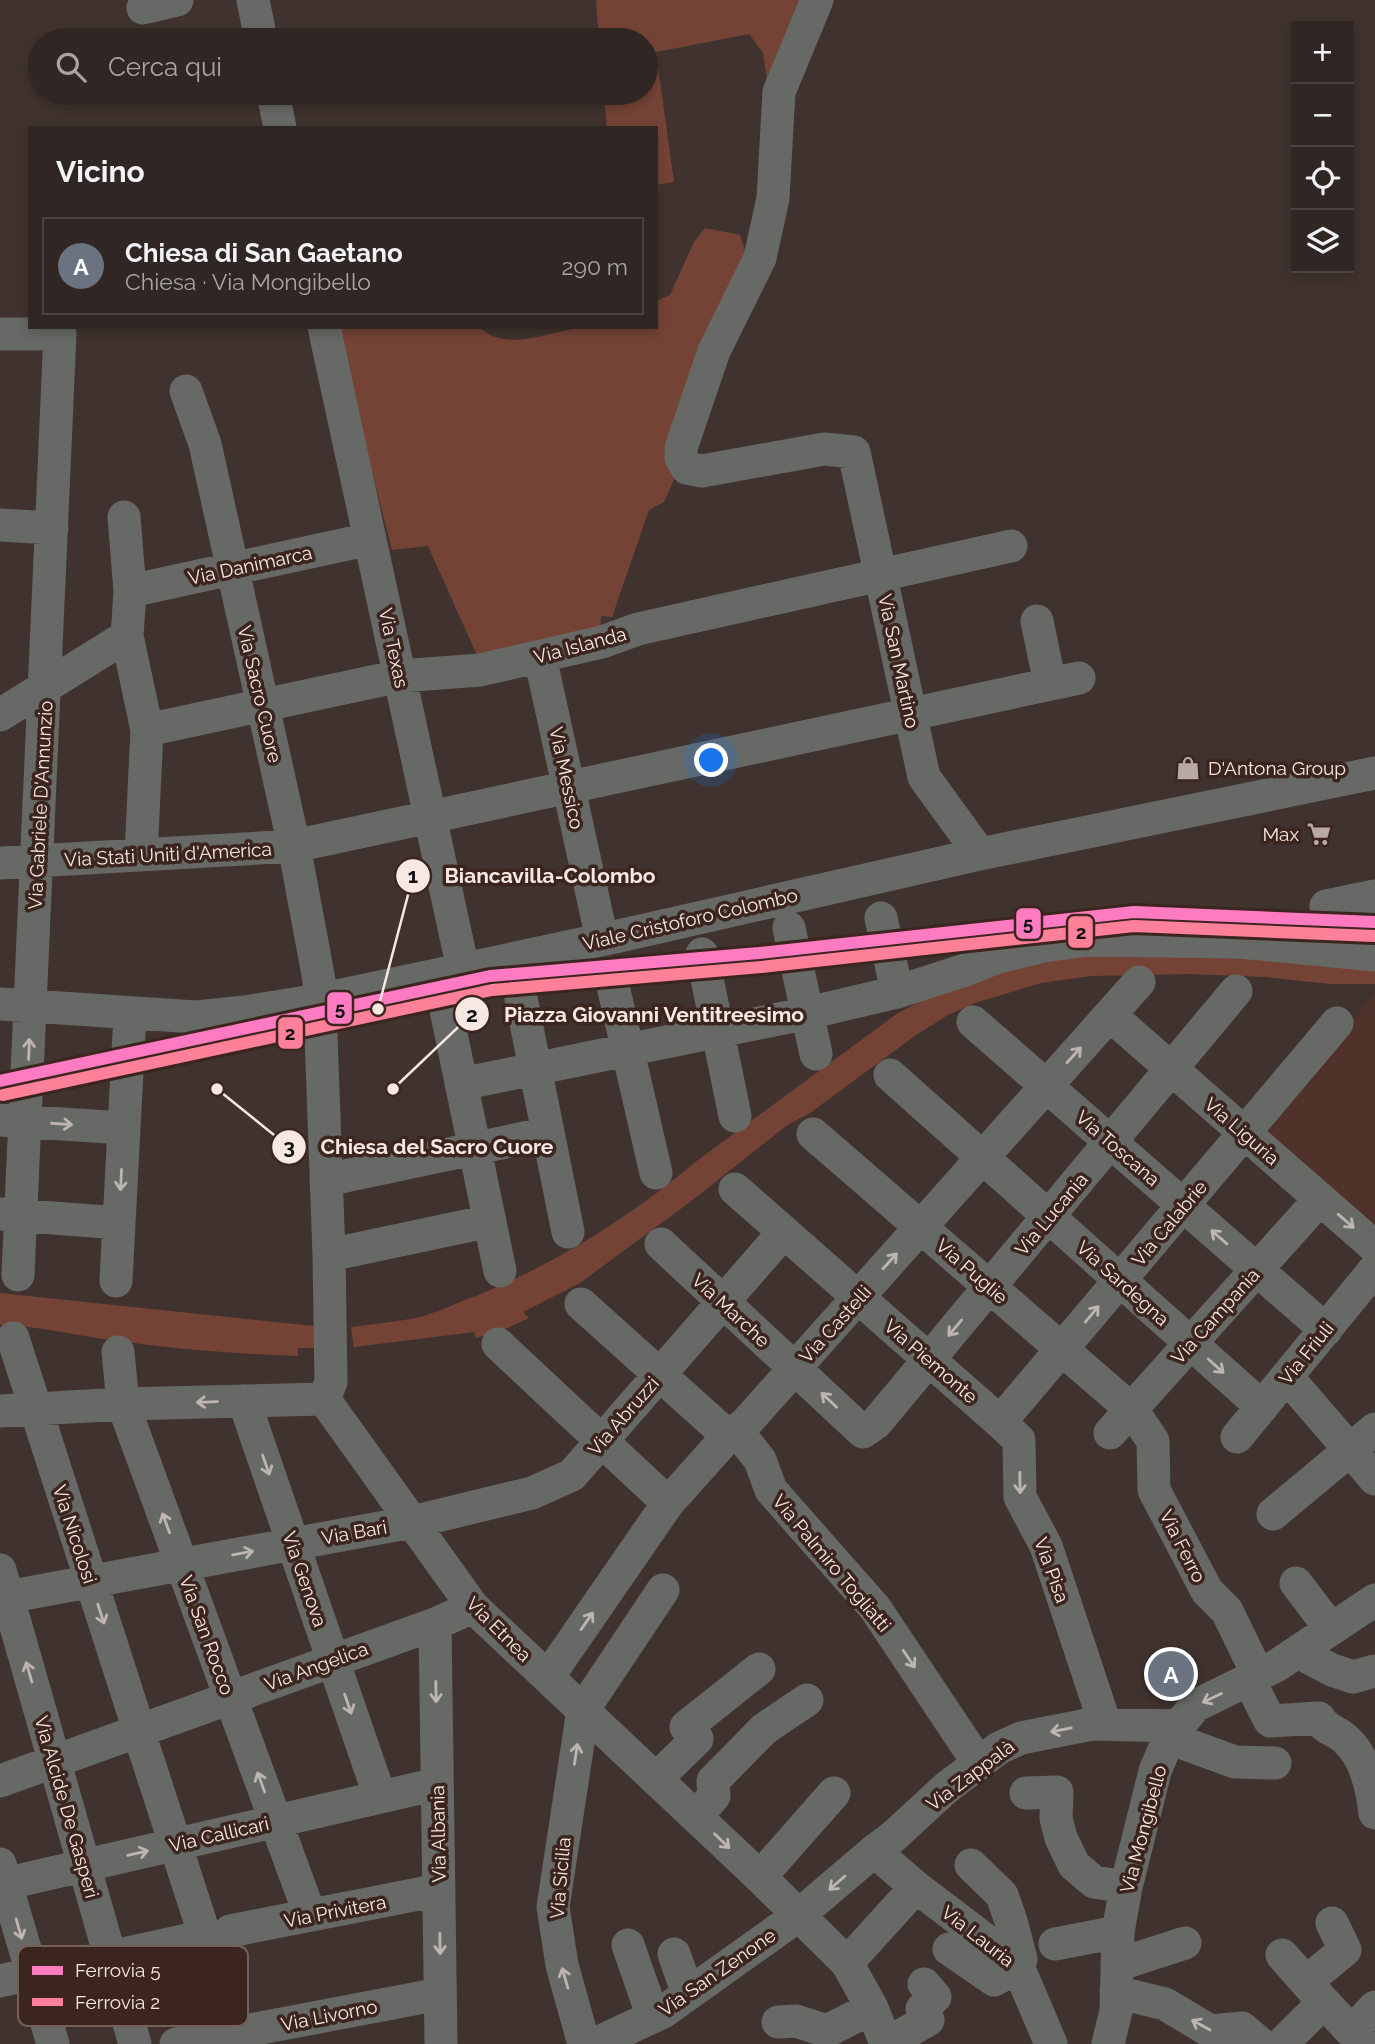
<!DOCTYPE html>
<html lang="it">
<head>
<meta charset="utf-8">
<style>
  :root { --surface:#302623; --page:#3c3230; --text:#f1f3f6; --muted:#a8a5a6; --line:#4b4341; --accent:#b8a9a4 }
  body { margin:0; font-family:Raleway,sans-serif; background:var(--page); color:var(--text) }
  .controls { position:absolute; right:21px; top:21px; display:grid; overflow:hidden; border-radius:0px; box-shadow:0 4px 10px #0003 }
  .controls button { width:63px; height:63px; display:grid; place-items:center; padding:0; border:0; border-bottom:2px solid var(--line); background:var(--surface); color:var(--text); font:35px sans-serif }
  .you { position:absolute; left:712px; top:761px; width:24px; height:24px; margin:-18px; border:5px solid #fff; border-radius:50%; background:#1a73e8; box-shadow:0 0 0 10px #1a73e833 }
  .badge { display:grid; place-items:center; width:46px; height:46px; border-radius:50%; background:var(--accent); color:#fff; font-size:23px; font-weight:700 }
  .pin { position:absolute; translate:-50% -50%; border:4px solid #fff; box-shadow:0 2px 7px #0006 }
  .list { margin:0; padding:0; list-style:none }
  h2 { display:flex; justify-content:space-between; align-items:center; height:91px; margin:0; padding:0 28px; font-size:30px }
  h2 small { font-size:23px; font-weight:400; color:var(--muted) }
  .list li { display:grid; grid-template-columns:46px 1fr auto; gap:21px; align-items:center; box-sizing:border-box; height:98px; margin:0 14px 14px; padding:0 14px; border:2px solid var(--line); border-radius:0px }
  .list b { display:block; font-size:26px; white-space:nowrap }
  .list p { margin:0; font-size:23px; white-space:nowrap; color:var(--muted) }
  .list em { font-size:23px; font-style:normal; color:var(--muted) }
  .icon { flex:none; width:38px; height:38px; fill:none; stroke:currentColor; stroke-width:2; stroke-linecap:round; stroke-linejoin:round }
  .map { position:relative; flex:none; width:1375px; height:2044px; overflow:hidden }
  .search { position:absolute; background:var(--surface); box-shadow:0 4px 10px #0003; left:28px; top:28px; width:630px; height:77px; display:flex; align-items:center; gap:18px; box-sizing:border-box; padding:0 24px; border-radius:38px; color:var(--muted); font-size:26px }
  .panel { position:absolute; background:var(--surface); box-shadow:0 4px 10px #0003; left:28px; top:126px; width:630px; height:203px; border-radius:0px }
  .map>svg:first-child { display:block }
</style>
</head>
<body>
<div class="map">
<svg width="1375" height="2044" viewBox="0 0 1375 2044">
  <rect width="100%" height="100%" fill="#40332f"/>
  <path fill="#50322a" d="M1375 994V1226L1260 1131Z"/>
  <path fill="#754336" d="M596 0H810L774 125 763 53 749 34 656 52 674 182 656 185V128H607L604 93H646V40H599Z
    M705 228 740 235 747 256 676 475 664 502 649 510 612 617 601 616 600 632 480 662 428 546 392 550 335 327H479C506 353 547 332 579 328 604 324 631 327 656 327V301L670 295 694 242Z
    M1095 950 1375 966V984H1330L1266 977 1189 974 1091 976 1041 983 975 1003 948 1015 916 1035 810 1113 786 1126 690 1202 580 1283 523 1312 529 1318 499 1332 476 1338 474 1332 354 1347 351 1327C373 1324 397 1322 420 1317 435 1313 450 1306 465 1300 550 1268 629 1218 698 1160L898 1013 962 980Z
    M0 1293 314 1326 316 1348H298V1356C235 1354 173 1349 111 1340 74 1335 37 1326 0 1325Z"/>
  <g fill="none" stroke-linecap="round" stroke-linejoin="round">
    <path stroke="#676967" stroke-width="33" d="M253 0 261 40
      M817 0 779 92 773 198 760 258 714 351 681 448V458L687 468 702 471 824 449 854 452 924 777 980 854
      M143 8 177 0
      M273 93 280 128
      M324 327 463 969
      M0 334H60L18 1275
      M186 391 205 444 294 846 319 980 329 1255 331 1382 324 1399
      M124 517 130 591 127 636 147 730 141 855
      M0 525 52 528
      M130 591 370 539
      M1037 621 1050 684
      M540 657 602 939
      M0 715 127 636
      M147 730 400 676 480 670 602 642 638 629 1011 546
      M0 863 294 846 1079 678
      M1326 906 1375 896
      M881 918 897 992
      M789 928 816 1054
      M702 954 735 1116
      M610 973 656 1173
      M518 983 568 1232
      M444 1000 500 1271
      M0 1004 196 1017 245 1012 319 1000 619 936 980 854 1375 773
      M1110 1015 1375 1247
      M973 1022 1326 1330
      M890 1075 1262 1407
      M461 1084 808 1013 897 992 968 969 998 957 1044 946 1088 940 1240 942 1375 955
      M0 1120 124 1128
      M813 1134 1132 1410 1153 1441 1154 1490 1207 1591 1227 1611 1258 1675
      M326 1180 548 1133
      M735 1189 1000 1422 1019 1440 1020 1497 1046 1546 1105 1724
      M0 1214 119 1223
      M661 1244 863 1432 876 1423 1236 991
      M329 1255 490 1221
      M116 1281 130 1014
      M581 1304 728 1436
      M13 1338 139 1730
      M498 1344 668 1503
      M118 1352 123 1404 310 1915
      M1287 1377 1375 1479
      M324 1399 473 1607 760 1877 847 1963 872 2008 886 2044 928 2020 922 2009 935 1997 924 1984
      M244 1401 380 1797
      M0 1411 123 1404 324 1399
      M1000 1422 1337 1023
      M736 1430 760 1460 771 1490 875 1608 979 1764
      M1110 1433 1320 1199
      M1237 1437 1375 1269
      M1273 1514 1375 1429
      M0 1570 135 2044
      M1296 1583 1331 1629
      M7 1597 412 1522 532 1493 572 1475 784 1232
      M435 1624 441 2044
      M1298 1652 1332 1670 1353 1677 1375 1671
      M548 1677 668 1503 728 1436 745 1424 1139 982
      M1249 1680 1270 1721 1319 1718C1325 1730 1335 1730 1344 1738 1365 1755 1372 1787 1375 1813
      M1169 1738 1235 1762 1275 1763
      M144 1748 240 2044
      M656 1779 697 1739 686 1727 759 1669
      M0 1781 435 1624 473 1607
      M1026 1793 1057 1792 1056 1818 1061 1838 1074 1865 1094 1882 1126 1887
      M696 1817 714 1796 713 1781 764 1729 807 1700
      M874 1851 916 1887 1017 1964 1051 2044
      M0 1864 53 2044
      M971 1865 1002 1895 1011 1921 1021 1959 1017 1964
      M760 1877 834 1793
      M0 1885 437 1784
      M230 1931 439 1890
      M1055 1944 1118 1932
      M628 1945 653 2017
      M949 1949 994 1980 1018 1967
      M674 1954 688 1994
      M1282 1955 1320 1998
      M847 1963 916 1887
      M1117 1965 1185 1943
      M0 1981 205 1936
      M1306 1982 1345 1950 1332 1923
      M1116 1992 1165 2004 1210 2031 1242 2028 1261 2044
      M778 2022 796 2021 827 2031 872 2008
      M1352 2031 1375 2007
      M176 2044 440 1994
      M584 2044 562 1965 553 1907 583 1710 663 1590
      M595 2044 663 2012 799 1915 874 1851 894 1836 946 1788 999 1748 1021 1738 1092 1724 1178 1726
      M1108 2044 1116 2011 1118 1932 1126 1887 1155 1771 1169 1738 1195 1706 1276 1666 1375 1600
      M1282 2044 1324 2002 1363 2044"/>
    <g stroke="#3c251e" stroke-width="18">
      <path id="rail-1" d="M0 1081 490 976 759 953 1134 912 1375 922"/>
    </g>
    <g stroke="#3c251e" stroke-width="18">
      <path id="rail-2" d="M3 1095 492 990 761 967 1134 926 1374 936"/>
    </g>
    <use href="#rail-1" stroke="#fe7ac1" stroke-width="12"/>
    <use href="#rail-2" stroke="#ff8098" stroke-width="12"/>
  </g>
  <defs><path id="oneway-shaft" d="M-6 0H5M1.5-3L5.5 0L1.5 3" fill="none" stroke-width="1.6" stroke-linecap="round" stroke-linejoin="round" transform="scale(1.75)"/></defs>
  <g stroke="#beb5b1">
    <use href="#oneway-shaft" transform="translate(29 1049) rotate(-88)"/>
    <use href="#oneway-shaft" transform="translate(1074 1055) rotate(-48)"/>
    <use href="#oneway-shaft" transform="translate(62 1124) rotate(4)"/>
    <use href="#oneway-shaft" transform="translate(121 1180) rotate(93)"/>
    <use href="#oneway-shaft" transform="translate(1346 1221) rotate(41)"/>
    <use href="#oneway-shaft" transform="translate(1219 1237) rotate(-139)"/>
    <use href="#oneway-shaft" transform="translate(890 1261) rotate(-48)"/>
    <use href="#oneway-shaft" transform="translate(1092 1314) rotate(-50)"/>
    <use href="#oneway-shaft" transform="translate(955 1328) rotate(130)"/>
    <use href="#oneway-shaft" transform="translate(1216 1366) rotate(42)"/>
    <use href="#oneway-shaft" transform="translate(829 1400) rotate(-137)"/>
    <use href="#oneway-shaft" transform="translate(207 1402) rotate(178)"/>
    <use href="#oneway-shaft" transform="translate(266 1465) rotate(71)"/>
    <use href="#oneway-shaft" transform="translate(1020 1483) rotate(89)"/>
    <use href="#oneway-shaft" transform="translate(166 1523) rotate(-110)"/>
    <use href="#oneway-shaft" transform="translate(243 1553) rotate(-10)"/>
    <use href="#oneway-shaft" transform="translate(101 1614) rotate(72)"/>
    <use href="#oneway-shaft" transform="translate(587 1621) rotate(-55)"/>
    <use href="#oneway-shaft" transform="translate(909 1659) rotate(56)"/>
    <use href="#oneway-shaft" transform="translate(29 1672) rotate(-106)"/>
    <use href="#oneway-shaft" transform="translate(436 1692) rotate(89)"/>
    <use href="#oneway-shaft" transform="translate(1212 1698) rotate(154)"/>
    <use href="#oneway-shaft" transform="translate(348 1704) rotate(71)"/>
    <use href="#oneway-shaft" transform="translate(1061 1730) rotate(169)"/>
    <use href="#oneway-shaft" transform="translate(576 1754) rotate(-81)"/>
    <use href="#oneway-shaft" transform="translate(261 1782) rotate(-110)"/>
    <use href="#oneway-shaft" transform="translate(722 1841) rotate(44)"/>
    <use href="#oneway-shaft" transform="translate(138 1853) rotate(-13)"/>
    <use href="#oneway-shaft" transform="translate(837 1883) rotate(139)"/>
    <use href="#oneway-shaft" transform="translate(19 1929) rotate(74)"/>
    <use href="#oneway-shaft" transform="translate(440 1944) rotate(89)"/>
    <use href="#oneway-shaft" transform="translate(565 1978) rotate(-106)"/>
    <use href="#oneway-shaft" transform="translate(1201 2025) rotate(-151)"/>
  </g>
  <defs>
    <g id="shop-bare" transform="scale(1.89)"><path d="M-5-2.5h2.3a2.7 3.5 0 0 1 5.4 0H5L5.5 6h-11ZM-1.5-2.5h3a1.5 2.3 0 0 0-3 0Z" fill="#b8a9a4" stroke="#3c251e" stroke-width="2.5" paint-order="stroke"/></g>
    <g id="supermarket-bare" transform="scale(1.89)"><path d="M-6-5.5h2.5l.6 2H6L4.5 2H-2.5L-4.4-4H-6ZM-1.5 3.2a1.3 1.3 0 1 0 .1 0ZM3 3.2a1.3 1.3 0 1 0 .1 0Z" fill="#b8a9a4" stroke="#3c251e" stroke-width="2.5" paint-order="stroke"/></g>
  </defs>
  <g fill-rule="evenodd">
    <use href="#shop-bare" x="1188" y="768"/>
    <use href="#supermarket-bare" x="1319" y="834"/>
  </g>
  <g text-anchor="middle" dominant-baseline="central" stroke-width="7" stroke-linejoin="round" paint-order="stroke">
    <g font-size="19" fill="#f8e8e3" stroke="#3c251e">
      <text transform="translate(250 565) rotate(-12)">Via Danimarca</text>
      <text transform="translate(580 645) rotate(-15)">Via Islanda</text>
      <text transform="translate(394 648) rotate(78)">Via Texas</text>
      <text transform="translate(899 661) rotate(78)">Via San Martino</text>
      <text transform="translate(260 694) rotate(77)">Via Sacro Cuore</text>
      <text transform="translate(567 778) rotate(78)">Via Messico</text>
      <text transform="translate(40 805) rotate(-87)">Via Gabriele D'Annunzio</text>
      <text transform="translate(168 854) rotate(-3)">Via Stati Uniti d'America</text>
      <text transform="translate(690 919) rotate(-13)">Viale Cristoforo Colombo</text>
      <text transform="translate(1242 1131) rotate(41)">Via Liguria</text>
      <text transform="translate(1118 1148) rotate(41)">Via Toscana</text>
      <text transform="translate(1051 1214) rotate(-50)">Via Lucania</text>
      <text transform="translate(1169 1223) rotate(-50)">Via Calabrie</text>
      <text transform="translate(972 1271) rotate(41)">Via Puglie</text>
      <text transform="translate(1123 1283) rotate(42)">Via Sardegna</text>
      <text transform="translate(731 1310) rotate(43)">Via Marche</text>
      <text transform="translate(1215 1316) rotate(-48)">Via Campania</text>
      <text transform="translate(835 1324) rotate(-48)">Via Castelli</text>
      <text transform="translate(1306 1353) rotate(-51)">Via Friuli</text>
      <text transform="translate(931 1361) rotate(41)">Via Piemonte</text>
      <text transform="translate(623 1416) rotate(-49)">Via Abruzzi</text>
      <text transform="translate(354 1532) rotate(-10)">Via Bari</text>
      <text transform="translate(75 1534) rotate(72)">Via Nicolosi</text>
      <text transform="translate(1183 1546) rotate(63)">Via Ferro</text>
      <text transform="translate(832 1563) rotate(50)">Via Palmiro Togliatti</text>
      <text transform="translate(1052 1570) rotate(70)">Via Pisa</text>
      <text transform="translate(305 1579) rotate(71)">Via Genova</text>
      <text transform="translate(499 1629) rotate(45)">Via Etnea</text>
      <text transform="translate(207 1635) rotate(70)">Via San Rocco</text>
      <text transform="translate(316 1666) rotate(-20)">Via Angelica</text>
      <text transform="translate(970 1775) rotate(-37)">Via Zappalà</text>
      <text transform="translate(67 1807) rotate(74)">Via Alcide De Gasperi</text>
      <text transform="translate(1143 1829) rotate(-75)">Via Mongibello</text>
      <text transform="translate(219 1834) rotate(-13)">Via Callicari</text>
      <text transform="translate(438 1834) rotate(-91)">Via Albania</text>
      <text transform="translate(560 1878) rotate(-85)">Via Sicilia</text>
      <text transform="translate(335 1911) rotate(-11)">Via Privitera</text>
      <text transform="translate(978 1936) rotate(38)">Via Lauria</text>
      <text transform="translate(717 1972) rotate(-35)">Via San Zenone</text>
      <text transform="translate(329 2015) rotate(-11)">Via Livorno</text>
    </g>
    <g font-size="19" fill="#f8e8e3" stroke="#3c251e" text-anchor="start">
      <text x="1208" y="768">D'Antona Group</text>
      <text x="1299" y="834" text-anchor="end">Max</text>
    </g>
  </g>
  <rect x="18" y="1946" width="230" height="80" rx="10" fill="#3c251e" stroke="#746059" stroke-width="2"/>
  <rect x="32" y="1966" width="31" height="9" fill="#fe7ac1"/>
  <rect x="32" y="1998" width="31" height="8" fill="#ff8098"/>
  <g font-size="19" fill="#f8e8e3">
    <text x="75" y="1977">Ferrovia 5</text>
    <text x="75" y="2009">Ferrovia 2</text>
  </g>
  <path fill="none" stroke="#f8e8e3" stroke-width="2.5" d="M378 1009L413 876M393 1089L472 1014M217 1089L289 1147"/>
  <g fill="#f8e8e3" stroke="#3c251e" stroke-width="2.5">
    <circle cx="378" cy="1009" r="7"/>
    <circle cx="393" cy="1089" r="7"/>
    <circle cx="217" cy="1089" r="7"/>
    <circle cx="413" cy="876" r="18"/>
    <circle cx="472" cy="1014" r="18"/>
    <circle cx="289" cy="1147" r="18"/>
  </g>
  <g font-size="21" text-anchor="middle" font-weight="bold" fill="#111">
    <text x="413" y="883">1</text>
    <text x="472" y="1022">2</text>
    <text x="289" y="1154">3</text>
  </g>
  <g font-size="21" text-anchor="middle" font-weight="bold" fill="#f8e8e3" stroke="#3c251e" stroke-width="7" stroke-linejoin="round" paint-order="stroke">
    <text x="550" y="883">Biancavilla-Colombo</text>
    <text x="654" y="1022">Piazza Giovanni Ventitreesimo</text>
    <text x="437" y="1154">Chiesa del Sacro Cuore</text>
  </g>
  <g stroke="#3c251e" stroke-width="2.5">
    <rect x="1015" y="907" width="27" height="33" rx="7" fill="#fe7ac1"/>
    <rect x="1067" y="915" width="27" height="34" rx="7" fill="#ff8098"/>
    <rect x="326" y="991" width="27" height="34" rx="7" fill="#fe7ac1"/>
    <rect x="277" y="1016" width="27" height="34" rx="7" fill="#ff8098"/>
  </g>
  <g font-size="19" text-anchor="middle" font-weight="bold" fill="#111">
    <text x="1028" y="930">5</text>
    <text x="1081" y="939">2</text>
    <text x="340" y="1015">5</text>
    <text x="290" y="1040">2</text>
  </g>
</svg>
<div class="controls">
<button>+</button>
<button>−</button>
<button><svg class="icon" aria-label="locate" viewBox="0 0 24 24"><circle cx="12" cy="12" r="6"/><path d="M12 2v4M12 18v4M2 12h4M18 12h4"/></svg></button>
<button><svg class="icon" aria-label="layers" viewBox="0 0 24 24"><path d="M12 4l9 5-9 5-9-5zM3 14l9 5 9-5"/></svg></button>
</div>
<div class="you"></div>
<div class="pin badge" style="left:1171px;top:1674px;background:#6b7280">A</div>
<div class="search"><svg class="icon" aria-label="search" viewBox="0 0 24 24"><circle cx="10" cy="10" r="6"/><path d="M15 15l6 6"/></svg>Cerca qui</div>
<section class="panel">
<h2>Vicino<small></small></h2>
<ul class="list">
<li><span class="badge" style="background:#6b7280">A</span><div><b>Chiesa di San Gaetano</b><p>Chiesa · Via Mongibello</p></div><em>290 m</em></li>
</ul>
</section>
</div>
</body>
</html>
